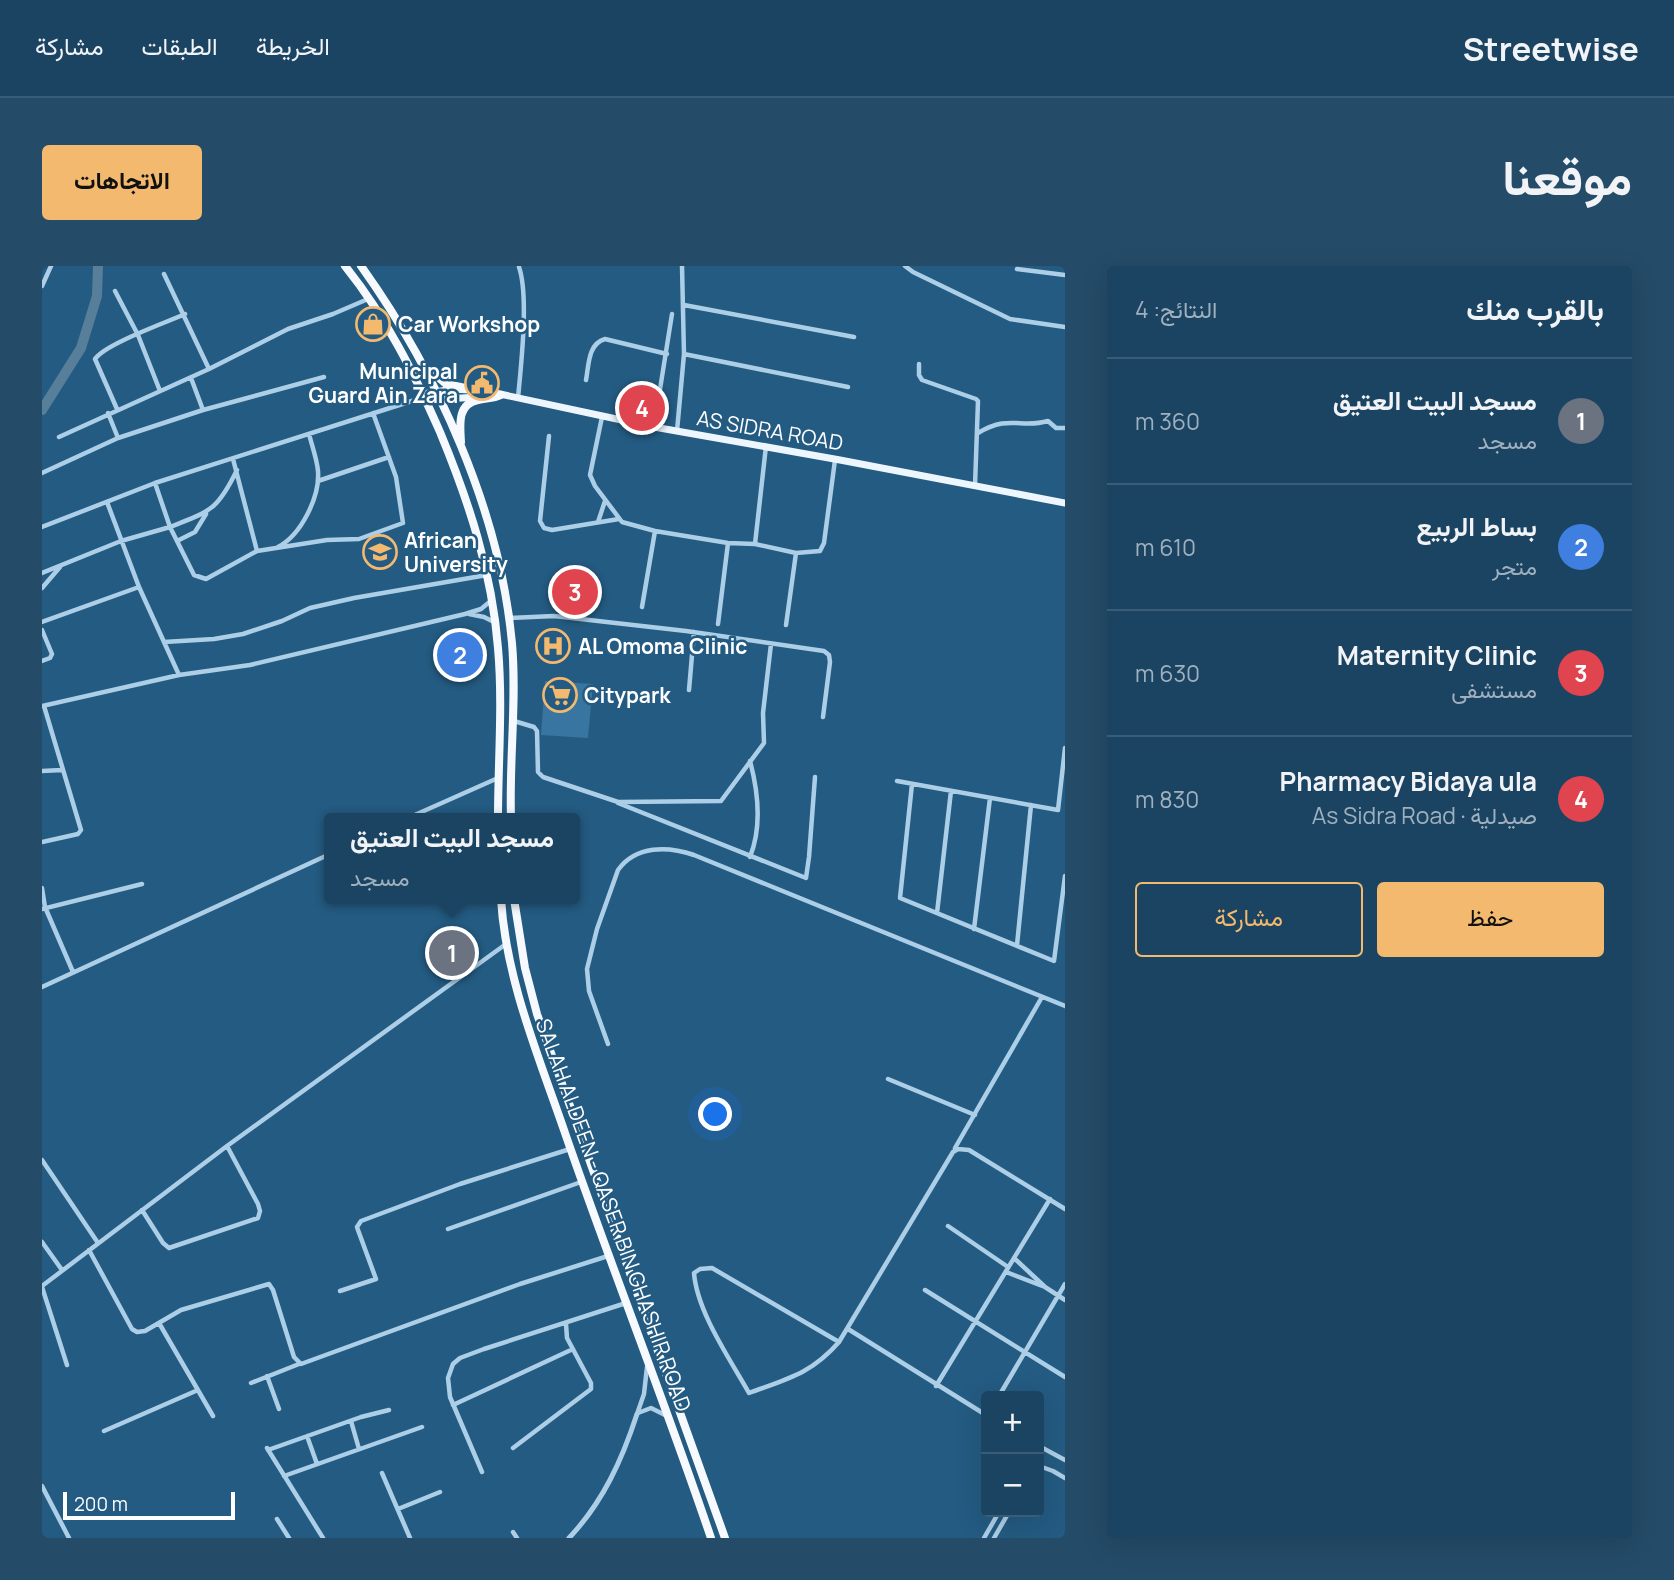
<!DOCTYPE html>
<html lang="ar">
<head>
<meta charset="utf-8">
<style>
  :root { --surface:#1b4462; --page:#244b68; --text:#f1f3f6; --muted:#a0b0be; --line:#395c77; --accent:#f2b96f }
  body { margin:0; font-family:Manrope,Vazirmatn,sans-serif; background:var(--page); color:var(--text); direction:rtl }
  .controls { position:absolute; right:21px; bottom:21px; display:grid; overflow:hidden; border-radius:7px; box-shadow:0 7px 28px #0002 }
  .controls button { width:63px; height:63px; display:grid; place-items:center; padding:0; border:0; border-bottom:2px solid var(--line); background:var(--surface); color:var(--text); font:35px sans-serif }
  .scale { position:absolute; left:21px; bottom:18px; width:172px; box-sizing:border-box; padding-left:7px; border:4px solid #fff; border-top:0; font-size:19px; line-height:24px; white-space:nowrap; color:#fff; -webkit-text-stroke:5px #245b82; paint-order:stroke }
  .you { position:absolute; left:674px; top:849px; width:24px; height:24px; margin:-18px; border:5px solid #fff; border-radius:50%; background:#1a73e8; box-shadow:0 0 0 10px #1a73e833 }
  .badge { display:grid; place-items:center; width:46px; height:46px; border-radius:50%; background:var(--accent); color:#fff; font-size:23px; font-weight:700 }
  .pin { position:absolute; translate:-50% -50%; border:4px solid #fff; box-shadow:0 2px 7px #0006 }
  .popup { position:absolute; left:282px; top:547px; width:256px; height:91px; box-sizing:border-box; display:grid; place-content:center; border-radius:7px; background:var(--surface); filter:drop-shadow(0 2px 5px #0005); font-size:23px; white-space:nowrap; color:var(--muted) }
  .popup b { font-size:26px; color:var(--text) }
  .popup::after { content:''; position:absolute; left:50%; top:100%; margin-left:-14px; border:14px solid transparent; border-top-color:var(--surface) }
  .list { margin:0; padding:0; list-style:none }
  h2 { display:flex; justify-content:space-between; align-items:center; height:91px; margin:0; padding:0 28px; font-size:30px }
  h2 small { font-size:23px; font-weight:400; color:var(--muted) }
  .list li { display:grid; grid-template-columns:46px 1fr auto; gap:21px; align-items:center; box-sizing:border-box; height:126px; padding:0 28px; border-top:2px solid var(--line) }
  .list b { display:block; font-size:26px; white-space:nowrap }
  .list p { margin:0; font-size:23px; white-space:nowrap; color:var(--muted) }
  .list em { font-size:23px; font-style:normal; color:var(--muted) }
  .actions { display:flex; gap:14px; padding:21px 28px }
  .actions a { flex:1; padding:16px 0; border:2px solid var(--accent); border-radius:7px; text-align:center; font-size:24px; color:var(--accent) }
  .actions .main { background:var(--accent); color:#111 }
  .map { position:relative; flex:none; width:1023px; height:1272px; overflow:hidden; direction:ltr; border-radius:7px }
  header { display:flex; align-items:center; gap:42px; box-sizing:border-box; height:98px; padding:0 35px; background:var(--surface); border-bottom:2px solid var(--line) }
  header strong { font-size:33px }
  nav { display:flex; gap:38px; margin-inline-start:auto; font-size:24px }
  .intro { display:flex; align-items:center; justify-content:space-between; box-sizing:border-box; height:168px; padding:0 42px }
  h1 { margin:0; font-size:49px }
  .button { padding:18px 32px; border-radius:7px; background:var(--accent); color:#111; font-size:24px; font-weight:700 }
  main { display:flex; gap:42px; padding:0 42px }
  aside { flex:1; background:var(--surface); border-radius:7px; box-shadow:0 7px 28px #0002 }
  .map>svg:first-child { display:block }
</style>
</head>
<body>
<header>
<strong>Streetwise</strong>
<nav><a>الخريطة</a><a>الطبقات</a><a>مشاركة</a></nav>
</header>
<div class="intro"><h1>موقعنا</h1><a class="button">الاتجاهات</a></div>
<main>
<aside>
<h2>بالقرب منك<small>النتائج: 4</small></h2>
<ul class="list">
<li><span class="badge" style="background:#6b7280">1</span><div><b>مسجد البيت العتيق</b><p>مسجد</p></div><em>360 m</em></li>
<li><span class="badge" style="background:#3f7fe0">2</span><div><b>بساط الربيع</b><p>متجر</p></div><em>610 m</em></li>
<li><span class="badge" style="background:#e0444e">3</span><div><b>Maternity Clinic</b><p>مستشفى</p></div><em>630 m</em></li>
<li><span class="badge" style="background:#e0444e">4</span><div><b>Pharmacy Bidaya ula</b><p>صيدلية · As Sidra Road</p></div><em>830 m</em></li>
</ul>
<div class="actions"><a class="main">حفظ</a><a>مشاركة</a></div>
</aside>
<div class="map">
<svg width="1023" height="1272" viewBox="0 0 1023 1272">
  <rect width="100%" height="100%" fill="#245b82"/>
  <path fill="#3875a0" d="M503 415 551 418 546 472 499 469Z"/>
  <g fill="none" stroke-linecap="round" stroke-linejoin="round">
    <path stroke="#587f9a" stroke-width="10" d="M0 144 39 82 55 30 56 0"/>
    <path stroke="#accfe7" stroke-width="4.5" d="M863 0 871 6 968 53 1023 61
      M975 3 1023 9
      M122 8 167 103
      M0 20 9 0
      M73 25 96 69 118 125
      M642 39 812 71
      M642 88 806 121
      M877 98V109L880 114 934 133 936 135 933 220
      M544 114C547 98 546 78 563 73L625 88
      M476 132C479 100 487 30 477 1
      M75 143 53 93C63 78 123 57 143 48
      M161 144 282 111
      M66 147 76 172
      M560 151 548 209 553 220 580 256 613 265 686 277 713 278 754 287 778 285 782 277 793 194
      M612 161 630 48
      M635 165 642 88 640 0
      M936 167C968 148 978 163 1006 155L1014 162H1023
      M507 170 498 255 502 262 510 264 577 253
      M17 171 167 103 246 63 291 48 326 33
      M191 193 215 285
      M195 204C175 245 168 245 128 261L152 309 164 313 215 285 285 274 317 273 361 257 354 211 331 147
      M0 207 76 172 161 144 149 112
      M276 215 347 191
      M65 236 97 321 137 409
      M556 256 563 235
      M0 261 113 217 373 134 381 128
      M135 275 153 266 164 248
      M713 278 724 180
      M236 281C259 269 278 231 276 205 275 193 270 180 267 168
      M0 307 79 275 128 261 113 217
      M0 322 18 301
      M600 341 613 265
      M427 348 442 351 452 356
      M468 352 512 350 644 365 782 385 787 389 788 396 781 451
      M0 356 97 321
      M676 358 686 277
      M744 359 754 287
      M0 364 10 388 8 392 0 395
      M122 376 172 373 201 368 240 355 268 342 312 332 445 309
      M647 424 652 366
      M0 440 137 409 208 399 423 348 439 343 450 334
      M472 455 492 461 495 465 496 506 501 511 576 536 679 535 722 477 721 447 729 378
      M708 495C716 525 720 561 708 591
      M0 505 20 504
      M855 515 1016 544 1023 482
      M870 518 858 632 1012 695 1023 610
      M576 537 764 612 767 591 773 511
      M366 552 456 512
      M0 576 36 568 39 564 2 440
      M0 622 3 641 31 706
      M0 643 100 618
      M895 647 909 525
      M932 663 948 532
      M975 679 989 539
      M0 721 288 588
      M566 778 547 725 545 703 555 663 576 604C594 579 626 580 652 589L1023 740
      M846 813 933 849
      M913 882 1000 731
      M0 894 56 977
      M100 944 121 977 127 982 216 952 218 945 216 938 185 880
      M906 960 966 1001
      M406 963 539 916
      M0 976 20 1004
      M47 984 90 1063 95 1066 103 1065 139 1044 227 1018 231 1024 252 1091 259 1098 478 1018 566 990
      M972 992 1002 1020
      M964 1006 1003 1021 1023 1034
      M0 1020 185 880 464 678
      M0 1021 25 1099
      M883 1024 1023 1111
      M298 1025 334 1013 316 964 315 961 319 955 418 918 528 883
      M117 1057 171 1150
      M806 1063 944 1149
      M797 1076 670 1002 658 1003 652 1007C655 1046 688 1093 707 1127 745 1113 769 1108 797 1076L911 886 916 883 927 884 1023 943
      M225 1110 237 1143
      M209 1117 257 1098
      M894 1120 1008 933
      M957 1130 1023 1018
      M411 1139 531 1083
      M596 1147 609 1142 623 1149
      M595 1148 602 1128 605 1101
      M309 1155 317 1183
      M62 1165 156 1124
      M265 1170 275 1198
      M997 1180 1023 1194
      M225 1182 281 1272
      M471 1182 549 1123V1117L525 1072 524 1058
      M226 1184 319 1151 347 1144
      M997 1200 1011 1205 1023 1212
      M440 1206 408 1131 406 1112 411 1098 418 1092 442 1083 584 1037
      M340 1207 368 1272
      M242 1210 380 1161
      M0 1220 27 1272
      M356 1243 398 1226
      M235 1253 247 1272
      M471 1266 475 1272
      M942 1272 957 1246
      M952 1272 967 1246"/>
    <path stroke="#accfe7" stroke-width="5" d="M527 1272C561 1236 580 1194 595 1148"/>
    <path stroke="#eef6fd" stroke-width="7" d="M381 128 411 123 444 125 612 161 798 194 1023 237
      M384 134 437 131"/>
    <path stroke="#f6fafe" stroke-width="8" d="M303 0C344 51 372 107 398 166 427 236 450 306 456 382 461 438 456 496 456 552
      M319 0C395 106 458 245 470 377 475 435 467 494 469 552
      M388 104 404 118 428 123
      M419 176C418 159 415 138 436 134 444 132 451 133 459 129
      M459 633C464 714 497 791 523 867 570 1003 623 1136 669 1272
      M472 633 483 702 495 748 683 1272"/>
  </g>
  <defs>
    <g id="shop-ring" transform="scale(1.75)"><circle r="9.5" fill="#245b82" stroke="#f2b96f" stroke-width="1.5"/><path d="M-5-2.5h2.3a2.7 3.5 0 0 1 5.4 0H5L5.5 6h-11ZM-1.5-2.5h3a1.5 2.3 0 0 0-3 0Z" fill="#f2b96f"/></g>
    <g id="civic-ring" transform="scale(1.75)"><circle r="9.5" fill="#245b82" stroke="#f2b96f" stroke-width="1.5"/><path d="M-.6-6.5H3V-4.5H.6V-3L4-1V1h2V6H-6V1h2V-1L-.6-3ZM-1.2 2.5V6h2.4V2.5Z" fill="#f2b96f"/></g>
    <g id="university-ring" transform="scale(1.75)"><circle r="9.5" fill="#245b82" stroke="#f2b96f" stroke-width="1.5"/><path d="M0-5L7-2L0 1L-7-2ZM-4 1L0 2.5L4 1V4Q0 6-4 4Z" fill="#f2b96f"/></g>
    <g id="hospital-ring" transform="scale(1.75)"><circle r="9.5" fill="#245b82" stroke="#f2b96f" stroke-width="1.5"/><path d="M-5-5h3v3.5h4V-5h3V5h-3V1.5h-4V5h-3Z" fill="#f2b96f"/></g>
    <g id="supermarket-ring" transform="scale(1.75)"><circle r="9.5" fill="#245b82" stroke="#f2b96f" stroke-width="1.5"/><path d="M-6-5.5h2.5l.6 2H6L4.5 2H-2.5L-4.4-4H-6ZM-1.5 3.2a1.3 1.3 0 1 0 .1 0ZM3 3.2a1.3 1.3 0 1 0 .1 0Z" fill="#f2b96f"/></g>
  </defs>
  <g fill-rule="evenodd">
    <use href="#shop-ring" x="331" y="58"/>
    <use href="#civic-ring" x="440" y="117"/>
    <use href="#university-ring" x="338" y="286"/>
    <use href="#hospital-ring" x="511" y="380"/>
    <use href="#supermarket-ring" x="518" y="429"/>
  </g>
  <g text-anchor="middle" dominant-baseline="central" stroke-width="5" stroke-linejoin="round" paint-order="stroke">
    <g font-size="21" font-weight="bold" fill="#fff" stroke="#245b82" text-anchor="start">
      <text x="356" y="58">Car Workshop</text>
      <text x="416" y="105" text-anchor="end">Municipal<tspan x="416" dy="24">Guard Ain Zara</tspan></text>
      <text x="362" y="274">African<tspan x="362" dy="24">University</tspan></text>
      <text x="536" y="380">AL Omoma Clinic</text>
      <text x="542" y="429">Citypark</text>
    </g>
    <g font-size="21" fill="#fff" stroke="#245b82">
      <text transform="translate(728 164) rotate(10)">AS SIDRA ROAD</text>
      <text transform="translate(572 949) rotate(70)">SALAH ALDEEN - QASER BIN GHASHIR ROAD</text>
    </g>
  </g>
</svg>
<div class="controls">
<button>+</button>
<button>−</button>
</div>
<div class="scale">200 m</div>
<div class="you"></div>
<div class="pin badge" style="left:410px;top:687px;background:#6b7280">1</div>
<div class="popup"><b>مسجد البيت العتيق</b>مسجد</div>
<div class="pin badge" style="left:418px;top:389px;background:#3f7fe0">2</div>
<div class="pin badge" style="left:533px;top:326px;background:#e0444e">3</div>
<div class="pin badge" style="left:600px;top:142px;background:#e0444e">4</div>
</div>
</main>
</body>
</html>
